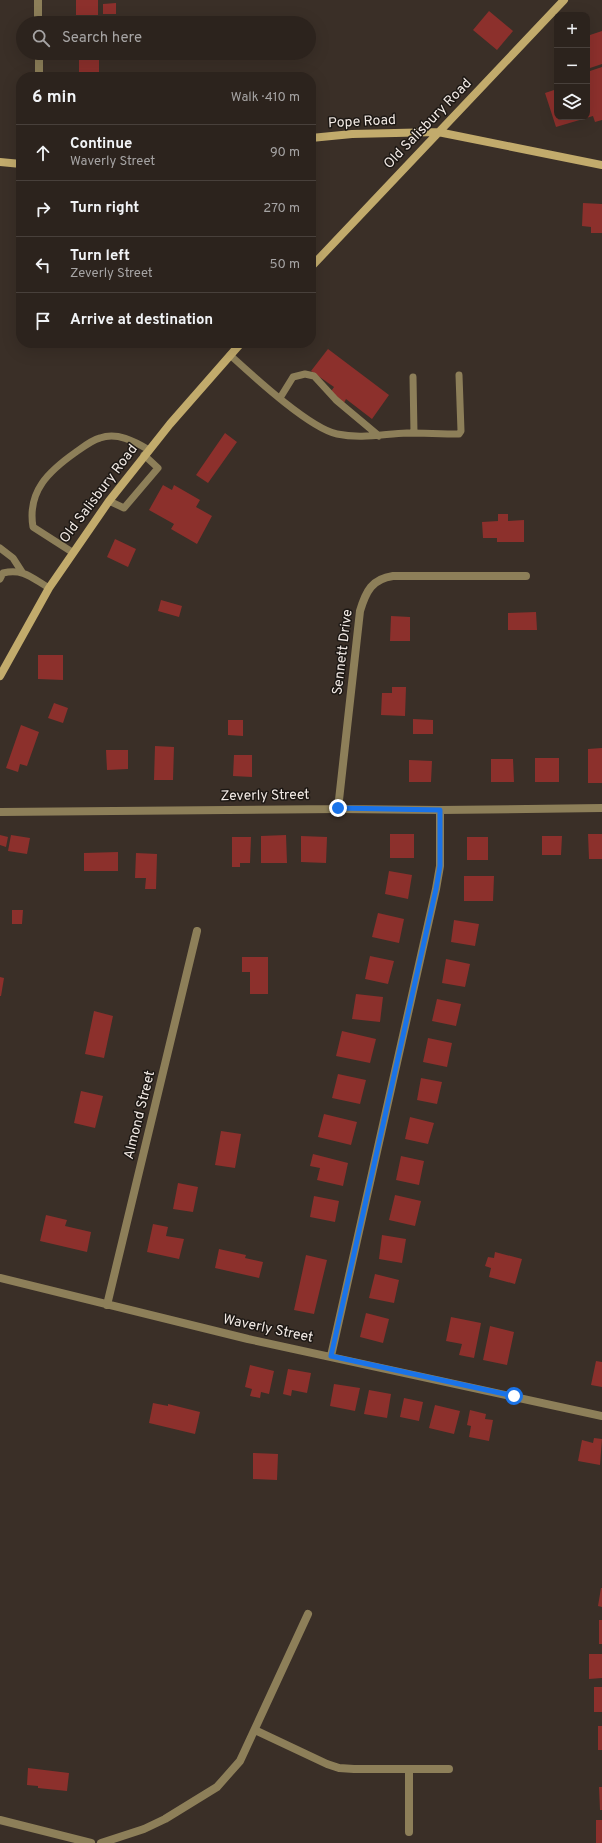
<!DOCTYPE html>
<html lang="en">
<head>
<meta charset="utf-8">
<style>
  :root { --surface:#2c231d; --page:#382f2a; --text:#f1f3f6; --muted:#a6a4a4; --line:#48403b }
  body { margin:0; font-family:Overpass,sans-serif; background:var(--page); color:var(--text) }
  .controls { position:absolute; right:12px; top:12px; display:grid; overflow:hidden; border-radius:8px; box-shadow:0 4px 16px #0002 }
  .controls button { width:36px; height:36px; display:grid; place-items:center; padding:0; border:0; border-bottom:1px solid var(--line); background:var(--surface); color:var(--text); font:20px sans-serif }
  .stop { position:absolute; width:12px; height:12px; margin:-9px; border:3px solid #1a73e8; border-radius:50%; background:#fff }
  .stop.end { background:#1a73e8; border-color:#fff; box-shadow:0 1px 4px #0008 }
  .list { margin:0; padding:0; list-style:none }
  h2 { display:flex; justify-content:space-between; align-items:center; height:52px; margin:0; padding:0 16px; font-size:17px }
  h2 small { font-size:13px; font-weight:400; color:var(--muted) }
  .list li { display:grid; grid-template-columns:26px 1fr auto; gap:12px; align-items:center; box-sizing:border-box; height:56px; padding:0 16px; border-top:1px solid var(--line) }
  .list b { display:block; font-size:15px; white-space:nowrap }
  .list p { margin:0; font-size:13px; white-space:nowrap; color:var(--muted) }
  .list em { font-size:13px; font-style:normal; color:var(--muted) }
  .icon { flex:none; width:22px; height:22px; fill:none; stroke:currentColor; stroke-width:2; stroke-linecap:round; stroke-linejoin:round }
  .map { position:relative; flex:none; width:602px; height:1843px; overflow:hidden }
  .search { position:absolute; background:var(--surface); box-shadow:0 4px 16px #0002; left:16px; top:16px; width:300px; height:44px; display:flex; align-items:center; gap:10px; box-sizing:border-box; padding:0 14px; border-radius:22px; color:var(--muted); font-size:15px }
  .panel { position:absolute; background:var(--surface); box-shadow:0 4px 16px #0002; left:16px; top:72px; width:300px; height:276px; border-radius:16px }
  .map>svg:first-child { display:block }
</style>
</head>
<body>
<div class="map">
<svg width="602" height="1843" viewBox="0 0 602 1843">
  <rect width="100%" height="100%" fill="#3a2f27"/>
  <path fill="#8c302c" d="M76 0H98V15H76Z
    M116 3V14H103V4Z
    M489 11 513 31 497 50 473 30Z
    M602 31V64L587 69V36Z
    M79 53H99V72H79Z
    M602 67V120L595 122 593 116 556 127 545 93 557 89V117H587V72Z
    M583 203 602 204V233H591V227L582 226Z
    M328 349 389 395 372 419 346 399 344 403 330 393 334 387 311 371Z
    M225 433 237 442 208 483 196 475Z
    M163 485 172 490 174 485 200 500 196 507 212 516 197 544 171 529 174 524 149 510Z
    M498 514H508V521L524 520V542H497V538H483L482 522 498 521Z
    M115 539 136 549 128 567 107 557Z
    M161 600 182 606 179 617 158 611Z
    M536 612 537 630H508V613Z
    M391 616 410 617V641H390Z
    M38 655H63V680L38 679Z
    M392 687H406L405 716 381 715 382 693H392Z
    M54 703 68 708 63 723 48 718Z
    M413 719 433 720V734H413Z
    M228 720H243V736L228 735Z
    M21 725 39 732 27 766 20 764 18 772 6 768Z
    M155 746 174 747 173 780H154Z
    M602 748V783H588V749Z
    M106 750H128V769L107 770Z
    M234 755H252V777L233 776Z
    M535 758H559V782H535Z
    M491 759H513L514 782H491Z
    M409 760 432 761 431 782H409Z
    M390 834H414V858H390Z
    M588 834H602V859H589Z
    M0 835 8 837 6 847 0 845Z
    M11 835 30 838 27 854 8 851Z
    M286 835 287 863H261V836Z
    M301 836 327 837 326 863 301 862Z
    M542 836H562L561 855H542Z
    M232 837H251L250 863H240V867H232Z
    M467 837H488V860H467Z
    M118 852V871H84V853Z
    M136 853 157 854 156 889H145L146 878H135Z
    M389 871 412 875 408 899 385 894Z
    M464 876H494L493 901H464Z
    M12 910H23L22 924H12Z
    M378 913 404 919 399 943 372 937Z
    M454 920 479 924 475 946 451 942Z
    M370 956 394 961 388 984 365 979Z
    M242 957H268V994H250V972H242Z
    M446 959 470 964 465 987 442 983Z
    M0 977 4 978 1 996H0Z
    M356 994 383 997 380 1022 352 1019Z
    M437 999 461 1004 456 1026 432 1021Z
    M94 1011 113 1016 104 1058 85 1054Z
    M342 1031 376 1039 370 1063 336 1056Z
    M428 1038 452 1043 447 1067 423 1062Z
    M338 1074 366 1080 360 1104 332 1098Z
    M421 1078 442 1082 437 1104 417 1100Z
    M81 1091 103 1096 95 1128 74 1123Z
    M324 1114 357 1122 351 1145 318 1137Z
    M410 1117 434 1123 428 1144 405 1139Z
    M221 1131 241 1134 235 1168 215 1165Z
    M313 1154 348 1163 343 1186 317 1180 320 1168 310 1166Z
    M401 1156 424 1161 419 1185 396 1180Z
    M178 1183 198 1187 193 1212 173 1209Z
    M395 1195 421 1201 415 1226 389 1220Z
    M314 1196 339 1201 335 1222 310 1217Z
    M46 1215 67 1220 65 1226 91 1232 87 1252 40 1241Z
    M153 1224 168 1227 166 1236 184 1239 179 1259 147 1252Z
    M382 1235 406 1239 402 1263 379 1259Z
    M219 1249 246 1255 245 1258 263 1262 259 1278 215 1268Z
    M495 1252 522 1259 515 1284 489 1277 491 1268 485 1266 488 1257 494 1258Z
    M306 1255 327 1260 314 1314 294 1310Z
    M375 1274 399 1280 394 1303 369 1298Z
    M366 1313 389 1319 383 1343 360 1337Z
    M451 1317 481 1323 474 1358 459 1355 462 1344 446 1341Z
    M490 1326 514 1332 507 1365 483 1360Z
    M596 1361 602 1362V1387L591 1385Z
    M250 1365 274 1371 269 1394 261 1392 260 1398 250 1396 252 1389 245 1387Z
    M288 1369 311 1373 307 1393 292 1390 291 1396 283 1394Z
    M334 1384 360 1388 355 1411 330 1406Z
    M369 1390 391 1394 387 1418 364 1414Z
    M404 1398 423 1402 419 1421 400 1417Z
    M153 1403 168 1406V1404L200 1412 195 1434 149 1423Z
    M435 1405 460 1411 454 1434 429 1428Z
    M470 1410 486 1414 485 1419 493 1420 489 1441 469 1437 471 1426 467 1425Z
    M594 1438 602 1439 600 1465 578 1461 582 1440 593 1443Z
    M253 1453 278 1454 277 1480 253 1479Z
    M601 1588H602V1607L598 1606Z
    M599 1620H602V1644H599Z
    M589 1654H602V1678L589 1679Z
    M594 1687H602V1712H594Z
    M598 1726H602V1750H598Z
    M28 1768 69 1773 67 1791 38 1788V1786L27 1785Z
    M599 1787H602V1810H600Z
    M596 1820H602V1843H596Z"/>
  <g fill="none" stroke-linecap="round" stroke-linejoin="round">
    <path stroke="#8d7f59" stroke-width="7" d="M230 355C252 375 309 428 337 434 361 439 383 434 407 433 424 433 441 434 459 434L461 431 459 375
      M413 377 414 433
      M280 398 293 377 305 374 314 376 336 400 379 436
      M109 501 124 508 158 468 144 455
      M0 548 13 558 22 572
      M72 552 33 527C27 491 49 471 76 452 83 447 92 440 100 438 117 432 134 441 149 450
      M0 579 3 573C23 568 32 578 49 588"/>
    <path stroke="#8d7f59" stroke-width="8" d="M38 0V23
      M39 53V77
      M338 809 360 611C366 591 372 579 393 576H526
      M0 812 338 809 440 810 602 808
      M0 1278 248 1339 602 1416
      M107 1305 197 931
      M331 1356 436 889 440 866V810
      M255 1730 327 1764 339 1768 354 1769H449
      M409 1769V1832
      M0 1820 91 1843
      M101 1843 144 1829 165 1819 217 1787 240 1761 308 1614"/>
    <path stroke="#c2ab6c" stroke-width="8" d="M311 138 352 134 438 132 602 165
      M0 162 21 164
      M311 267 564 0
      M0 676 49 588 109 501 170 424 241 343"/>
  </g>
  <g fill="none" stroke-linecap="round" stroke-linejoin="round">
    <path stroke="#1a73e8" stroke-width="5" d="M338 808 440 810V866L436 889 331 1356 514 1396"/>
  </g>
  <g text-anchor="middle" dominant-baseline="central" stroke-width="3" stroke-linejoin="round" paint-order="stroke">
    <g font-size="14" fill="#f1e9e4" stroke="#1d1814">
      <text transform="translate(362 122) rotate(-3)">Pope Road</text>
      <text transform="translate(428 124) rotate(-46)">Old Salisbury Road</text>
      <text transform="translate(99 494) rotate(-53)">Old Salisbury Road</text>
      <text transform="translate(343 652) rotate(-83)">Sennett Drive</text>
      <text transform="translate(265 796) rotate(-1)">Zeverly Street</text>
      <text transform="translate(140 1115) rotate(-76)">Almond Street</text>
      <text transform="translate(268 1329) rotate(12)">Waverly Street</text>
    </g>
  </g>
</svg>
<div class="controls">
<button>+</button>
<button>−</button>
<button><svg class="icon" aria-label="layers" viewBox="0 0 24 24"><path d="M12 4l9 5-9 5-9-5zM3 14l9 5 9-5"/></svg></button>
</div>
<div class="stop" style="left:514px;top:1396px"></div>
<div class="stop end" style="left:338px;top:808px"></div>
<div class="search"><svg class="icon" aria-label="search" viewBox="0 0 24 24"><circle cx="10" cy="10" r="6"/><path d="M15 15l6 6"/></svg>Search here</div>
<section class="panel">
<h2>6 min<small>Walk · 410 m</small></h2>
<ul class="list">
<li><svg class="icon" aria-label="ahead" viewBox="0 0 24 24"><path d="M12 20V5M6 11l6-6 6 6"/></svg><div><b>Continue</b><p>Waverly Street</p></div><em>90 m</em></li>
<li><svg class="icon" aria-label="right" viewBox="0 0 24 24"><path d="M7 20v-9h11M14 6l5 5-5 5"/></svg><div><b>Turn right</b></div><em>270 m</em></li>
<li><svg class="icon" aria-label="left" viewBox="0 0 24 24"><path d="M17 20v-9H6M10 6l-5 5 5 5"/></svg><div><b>Turn left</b><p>Zeverly Street</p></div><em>50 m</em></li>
<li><svg class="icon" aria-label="arrive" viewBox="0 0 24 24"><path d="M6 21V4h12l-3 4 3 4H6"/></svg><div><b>Arrive at destination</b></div></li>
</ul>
</section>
</div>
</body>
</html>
